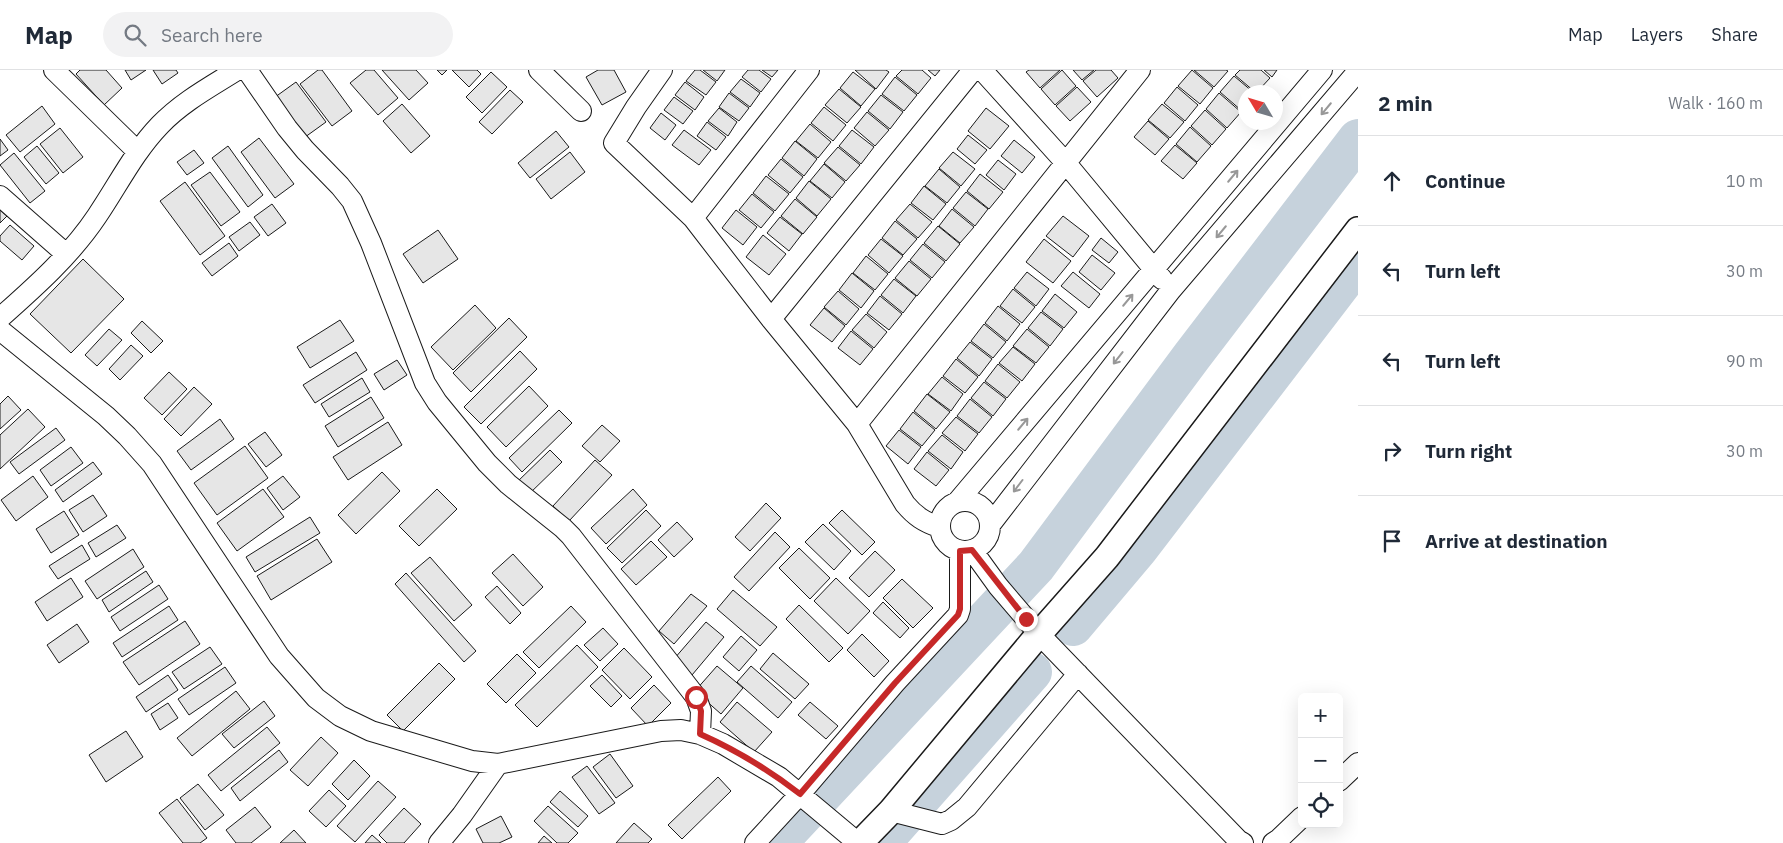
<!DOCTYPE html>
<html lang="en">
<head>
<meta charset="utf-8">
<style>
  :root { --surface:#fff; --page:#f2f2f3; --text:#1f2937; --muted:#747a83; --line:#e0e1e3 }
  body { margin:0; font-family:"IBM Plex Sans",sans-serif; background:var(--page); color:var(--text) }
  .controls { position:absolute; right:15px; bottom:15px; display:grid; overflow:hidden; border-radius:8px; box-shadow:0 5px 20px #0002 }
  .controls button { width:45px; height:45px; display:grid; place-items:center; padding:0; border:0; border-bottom:1px solid var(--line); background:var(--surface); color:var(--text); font:25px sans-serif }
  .compass { position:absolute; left:1238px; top:15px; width:45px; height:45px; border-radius:50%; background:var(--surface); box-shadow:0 5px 20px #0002; rotate:308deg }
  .stop { position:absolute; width:15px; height:15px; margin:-11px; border:4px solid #c62828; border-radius:50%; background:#fff }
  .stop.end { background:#c62828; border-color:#fff; box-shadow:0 1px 5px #0008 }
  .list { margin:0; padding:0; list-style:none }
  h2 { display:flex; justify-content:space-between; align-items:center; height:65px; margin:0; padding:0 20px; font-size:21px }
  h2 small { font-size:16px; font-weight:400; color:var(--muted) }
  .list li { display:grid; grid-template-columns:32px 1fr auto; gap:15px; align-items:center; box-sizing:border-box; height:90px; padding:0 20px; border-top:1px solid var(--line) }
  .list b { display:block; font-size:19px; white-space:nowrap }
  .list em { font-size:16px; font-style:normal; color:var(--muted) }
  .icon { flex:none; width:28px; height:28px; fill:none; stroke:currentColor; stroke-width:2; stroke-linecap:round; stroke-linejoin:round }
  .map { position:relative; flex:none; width:1358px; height:773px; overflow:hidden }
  header { display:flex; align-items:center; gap:30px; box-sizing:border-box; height:70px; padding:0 25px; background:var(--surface); border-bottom:1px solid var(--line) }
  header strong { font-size:24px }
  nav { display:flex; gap:28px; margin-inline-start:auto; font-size:18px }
  .search { width:350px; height:45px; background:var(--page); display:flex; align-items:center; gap:12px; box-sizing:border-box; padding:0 18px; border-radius:28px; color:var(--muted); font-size:19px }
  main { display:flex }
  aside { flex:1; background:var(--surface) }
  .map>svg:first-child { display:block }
</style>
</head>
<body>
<header>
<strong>Map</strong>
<div class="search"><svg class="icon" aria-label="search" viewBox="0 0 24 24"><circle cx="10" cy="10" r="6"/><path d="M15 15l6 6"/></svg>Search here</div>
<nav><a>Map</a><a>Layers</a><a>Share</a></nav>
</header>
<main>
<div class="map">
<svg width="1358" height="773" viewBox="0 0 1358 773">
  <rect width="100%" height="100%" fill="#fff"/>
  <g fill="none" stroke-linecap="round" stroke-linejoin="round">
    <path stroke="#c6d2dc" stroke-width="40" d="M1073 556 1138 479 1358 192
      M777 773 1036 496 1192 286 1358 69
      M881 773 1032 602"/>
  </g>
  <path fill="#e6e6e6" stroke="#1a1a1a" d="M80 0H106L122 18 104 35 76 4Z
    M125 0H146L131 10Z
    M153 0H176L178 3 162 14Z
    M318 0H322L352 41 332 56 300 14Z
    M366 0H374L398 28 378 45 350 13Z
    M382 0H416L428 13 409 30Z
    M437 0H447L442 5Z
    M452 0H477L481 4 469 17Z
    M598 0H614L626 22 602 35 586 7Z
    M695 0H700L716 12 706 25 686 11Z
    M703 0H725L717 11Z
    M748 0H759L771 9 761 22 742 7Z
    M762 0H778L772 7Z
    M855 0H886L889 2 876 19Z
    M902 0H922L931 8 918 24 896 6Z
    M928 0H940L935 6Z
    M1029 0H1060L1040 18 1026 2Z
    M1062 0 1076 16 1055 35 1041 19Z
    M1073 0H1094L1082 10Z
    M1096 0H1111L1118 8 1097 27 1083 11Z
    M1192 0 1213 18 1200 34 1178 16Z
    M1194 0H1226L1228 1 1214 17Z
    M1240 0H1261L1270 8 1257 22H1255L1235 5Z
    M1264 0H1277L1272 7Z
    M491 2 507 17 482 43 466 27Z
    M853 2 875 19 861 36 840 18Z
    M1234 6 1253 22H1246V36L1242 41 1220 22Z
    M895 7 917 25 904 41 882 24Z
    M741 9 760 23 750 37 730 22Z
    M296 12 326 52 301 70 271 30Z
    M685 12 704 27 695 40 675 25Z
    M1077 17 1091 32 1070 51 1056 36Z
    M1177 17 1198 35 1185 51 1164 33Z
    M839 19 861 37 847 53 825 35Z
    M510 20 523 32 492 64 479 52Z
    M729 23 749 38 739 51 719 37Z
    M1219 23 1241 42 1227 58 1206 39Z
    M881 25 903 42 890 59 868 41Z
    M674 27 693 41 683 54 664 40Z
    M402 34 430 66 411 83 383 51Z
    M1162 34 1184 52 1170 68 1148 50Z
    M42 36 55 54 20 82 6 65Z
    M824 37 846 55 833 71 811 53Z
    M719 38 737 52 728 66 708 51Z
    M986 38 1009 56 990 79 968 61Z
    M1205 40 1226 59 1212 75 1191 56Z
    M867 42 889 60 875 76 854 58Z
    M661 43 676 55 665 70 650 58Z
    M1148 51 1169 69 1155 85 1134 67Z
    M707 52 726 67 716 80 697 66Z
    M810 54 831 72 818 88 796 71Z
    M1190 57 1211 76 1197 92 1176 74Z
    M60 58 83 87 63 103 40 74Z
    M684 60 711 80 699 95 672 75Z
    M852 60 874 77 861 94 839 76Z
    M556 61 569 77 530 108 518 93Z
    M968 65 987 80 975 94 957 79Z
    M259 68 294 114 275 128 241 82Z
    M0 69 8 80 0 86Z
    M1014 70 1035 87 1022 103 1001 86Z
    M795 71 817 89 804 106 782 88Z
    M1175 75 1197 93 1183 109 1161 91Z
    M37 76 59 103 46 114 24 87Z
    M228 76 263 125 248 137 212 88Z
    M838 77 860 95 846 111 824 93Z
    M194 80 204 93 187 105 177 92Z
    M570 82 585 102 551 129 536 109Z
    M953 82 975 99 961 116 939 98Z
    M14 83 45 121 30 133 0 95Z
    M781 89 803 107 790 123 768 105Z
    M998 90 1016 104 1004 120 986 105Z
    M824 94 845 112 832 128 810 111Z
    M939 99 960 117 947 133 925 116Z
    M210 102 240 142 221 156 191 115Z
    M980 104 1003 122 989 139 967 121Z
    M766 106 789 124 775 141 753 123Z
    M809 111 831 129 817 146 796 128Z
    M185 112 225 166 200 185 160 131Z
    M924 116 946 134 933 150 911 133Z
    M966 122 988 139 975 156 953 138Z
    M752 124 774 142 761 158 739 140Z
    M795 129 817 147 803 164 781 146Z
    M272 134 286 153 268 166 254 147Z
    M910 134 932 152 918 168 896 150Z
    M952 139 974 157 960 173 939 156Z
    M0 140 7 146 0 153Z
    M736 140 757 157 743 175 722 158Z
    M1063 146 1089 166 1073 187 1046 166Z
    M780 147 802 164 789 181 767 163Z
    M895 151 917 169 903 185 882 168Z
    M250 152 260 165 239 181 229 167Z
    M10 155 34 176 22 190 0 171V166Z
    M938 156 960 174 946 191 924 173Z
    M438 160 458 189 423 213 403 184Z
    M763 165 786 184 769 205 746 187Z
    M1101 168 1118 182 1109 193 1092 180Z
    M881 169 903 186 889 203 868 185Z
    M1044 169 1071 191 1053 213 1026 192Z
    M229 173 238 186 212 206 202 193Z
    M923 174 945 192 932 208 910 190Z
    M1092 185 1115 203 1101 220 1079 202Z
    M866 186 888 204 875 220 853 203Z
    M83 189 124 229 71 283 30 244Z
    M909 191 931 209 917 226 895 208Z
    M1027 202 1049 219 1036 236 1014 218Z
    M1073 202 1100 224 1089 238 1061 216Z
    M852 203 874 221 861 238 839 220Z
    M894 209 916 226 903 243 881 225Z
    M1013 219 1035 237 1022 253 1000 236Z
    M838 221 859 239 846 255 824 237Z
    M1055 224 1077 242 1064 258 1042 241Z
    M880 226 902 244 889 260 867 243Z
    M475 235 496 258 453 300 431 277Z
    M998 236 1020 254 1007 271 985 253Z
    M824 238 845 256 832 272 810 255Z
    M1041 242 1063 259 1050 276 1028 258Z
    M866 244 887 262 874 278 852 260Z
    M509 248 527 267 471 322 453 303Z
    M340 250 354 271 310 298 297 277Z
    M142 251 163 271 151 283 131 263Z
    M984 254 1006 272 993 288 971 271Z
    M109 259 122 270 97 296 85 285Z
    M1027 259 1049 277 1036 293 1013 276Z
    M851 261 873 279 860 295 838 278Z
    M970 272 992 289 979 306 957 288Z
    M131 275 143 286 120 310 109 299Z
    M1013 277 1035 294 1022 311 999 293Z
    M520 281 537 299 481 354 464 337Z
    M356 282 367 300 315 333 303 315Z
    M956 289 978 307 965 323 943 306Z
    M397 290 407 305 384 320 374 304Z
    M998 294 1020 312 1007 328 985 311Z
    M169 302 187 319 162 345 144 328Z
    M942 307 963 324 951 341 928 324Z
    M362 308 370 322 329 347 321 334Z
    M984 312 1006 329 993 346 971 328Z
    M529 316 548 336 506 377 487 357Z
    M194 317 212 334 181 366 164 349Z
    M927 324 950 342 936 359 914 341Z
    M8 326 21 340 0 359V334Z
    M371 327 384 348 338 377 325 356Z
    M970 329 992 347 979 363 957 346Z
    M28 339 45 357 0 399V365Z
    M559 340 572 353 522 402 509 388Z
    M913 342 935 360 922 376 900 359Z
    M956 347 978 364 965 381 942 363Z
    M220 349 234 369 191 400 177 381Z
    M388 352 402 375 348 410 333 387Z
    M602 355 620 371 600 392 582 376Z
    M56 358 65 370 19 404 10 392Z
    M899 360 921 377 908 394 886 376Z
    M265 362 282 385 266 397 248 374Z
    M942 365 963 382 951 399 928 381Z
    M245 376 268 408 217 445 194 413Z
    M71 377 83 393 51 416 40 400Z
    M550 380 562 392 527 426 515 414Z
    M927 382 949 400 936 416 914 399Z
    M595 390 612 405 569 451 553 436Z
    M93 392 102 404 63 432 55 420Z
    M382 402 400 421 356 464 338 445Z
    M33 406 48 427 16 451 1 430Z
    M283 406 300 427 283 440 267 418Z
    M263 419 284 447 237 481 217 453Z
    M437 419 457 439 419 476 399 456Z
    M633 419 647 435 606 474 591 458Z
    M93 425 107 446 83 462 69 440Z
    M766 433 781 448 750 481 735 467Z
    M646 440 661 456 622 493 607 478Z
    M842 440 875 472 862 485 829 453Z
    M64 441 79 465 51 483 36 459Z
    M310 447 320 463 255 502 246 487Z
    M677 452 693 469 674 487 658 470Z
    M823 454 851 481 834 500 805 472Z
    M117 455 126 468 96 487 88 473Z
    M775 462 790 477 749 521 734 507Z
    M317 469 332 492 271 530 257 506Z
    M651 471 667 487 636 515 621 499Z
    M82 475 90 489 58 509 49 496Z
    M799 478 830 508 810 529 779 498Z
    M133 479 144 497 97 529 85 511Z
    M875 481 895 500 869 527 849 508Z
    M513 484 543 517 523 536 492 503Z
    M430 487 472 535 454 551 411 503Z
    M146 501 153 512 109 542 102 530Z
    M406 503 476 581 464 592 395 514Z
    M71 508 83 527 47 551 35 532Z
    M836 508 870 541 848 564 814 531Z
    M902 509 933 538 913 558 883 528Z
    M159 515 168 529 120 561 111 547Z
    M497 516 521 543 510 554 485 527Z
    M733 520 777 557 760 576 717 539Z
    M691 524 707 536 674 574 659 561Z
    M883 532 909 558 900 568 873 543Z
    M799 535 843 578 829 592 786 549Z
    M169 536 178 550 122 587 113 573Z
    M571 536 586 552 539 598 523 582Z
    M185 551 200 574 139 615 123 592Z
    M706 552 724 567 692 605 674 589Z
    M77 554 89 572 59 593 47 575Z
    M603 558 618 574 600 591 584 575Z
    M862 564 889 591 874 607 847 580Z
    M741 566 757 580 739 601 723 587Z
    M577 575 598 597 537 657 515 635Z
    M210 577 222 594 184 619 172 602Z
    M624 578 652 607 630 629 602 600Z
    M773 583 809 614 795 629 760 599Z
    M517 584 536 603 506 633 487 614Z
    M439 593 455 609 403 661 387 645Z
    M717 596 743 618 721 644 695 621Z
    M751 596 792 632 778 648 737 612Z
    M225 597 236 613 189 645 178 629Z
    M168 605 178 620 146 642 136 627Z
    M602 605 622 626 611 637 590 616Z
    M654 615 671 633 648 656 631 638Z
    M236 621 250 639 192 686 177 668Z
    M264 631 275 646 234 678 222 664Z
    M737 632 772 662 754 682 720 652Z
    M810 632 838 656 826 669 798 645Z
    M168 633 178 648 160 660 151 644Z
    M267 657 280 673 221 721 208 705Z
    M126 661 143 687 106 712 89 685Z
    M321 667 338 683 308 716 290 700Z
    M279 680 288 692 240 731 231 718Z
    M610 684 633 716 616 728 593 697Z
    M354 690 370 706 348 730 332 714Z
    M587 696 615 733 599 744 572 707Z
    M718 707 731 721 682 769 668 755Z
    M378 711 396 727 355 772 337 756Z
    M198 714 224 745 205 760 180 728Z
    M329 720 346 736 326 757 309 741Z
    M560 721 588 746 578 757 550 732Z
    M177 729 207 768 200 773H183L159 743Z
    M548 736 578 763 568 773H557L534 751Z
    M255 737 271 757 251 773H236L226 760Z
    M404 738 421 754 404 773H387L379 765Z
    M501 746 512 767 499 773H483L476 759Z
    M634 753 652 769 648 773H616Z
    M294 760 306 773H280Z
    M372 765 381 773H365Z
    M544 766 552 773H538Z"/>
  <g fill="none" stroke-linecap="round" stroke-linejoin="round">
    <g stroke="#1a1a1a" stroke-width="22">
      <path id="minor" d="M54 0 137 81
        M247 0 287 58 305 80 340 116 352 131 371 173 425 313 437 332 487 393 508 414 563 458 571 466 696 627 701 641 700 664
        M539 0 581 41
        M662 0 636 37 614 73 693 148 771 249 857 354 905 434C915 446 924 452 939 457
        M982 0 1065 92 1162 209
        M0 126 66 184
        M693 148 809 0
        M0 248C35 217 71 185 97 146 118 115 134 82 160 55 182 32 210 17 237 0
        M771 249 973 0
        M0 260 106 346 127 366 152 394 279 586 316 628 340 646 371 661 472 691 498 694 661 661 681 660 700 664 723 674 779 707 858 773
        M857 354 1140 0
        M940 456a25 25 0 1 1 50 0a25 25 0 1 1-50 0Z
        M958 431 1322 0
        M990 455 1171 220 1358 1
        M972 480 998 516 1039 564 1238 770 1243 773
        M1339 711 1358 693
        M891 741 942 754 951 750 967 737 1078 604
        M439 773 462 745 498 694
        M755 773 800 724 895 613 958 545 960 539V481
        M1273 773 1279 769 1302 747"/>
    </g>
    <g stroke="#1a1a1a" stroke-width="28">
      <path id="tertiary" d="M860 773 891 741 1039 564 1107 487 1358 160"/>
    </g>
    <use href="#minor" stroke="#fff" stroke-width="20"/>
    <use href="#tertiary" stroke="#fff" stroke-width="25"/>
  </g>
  <defs><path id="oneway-shaft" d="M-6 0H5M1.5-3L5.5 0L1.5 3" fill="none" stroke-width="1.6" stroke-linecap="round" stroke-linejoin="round" transform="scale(1.25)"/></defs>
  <g stroke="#989898">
    <use href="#oneway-shaft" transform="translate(1326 39) rotate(130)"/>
    <use href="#oneway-shaft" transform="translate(1233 106) rotate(-50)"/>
    <use href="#oneway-shaft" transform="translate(1221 162) rotate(130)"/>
    <use href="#oneway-shaft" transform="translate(1128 230) rotate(-50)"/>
    <use href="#oneway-shaft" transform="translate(1118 288) rotate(128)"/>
    <use href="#oneway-shaft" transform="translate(1023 354) rotate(-50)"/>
    <use href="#oneway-shaft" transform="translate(1018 416) rotate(127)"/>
  </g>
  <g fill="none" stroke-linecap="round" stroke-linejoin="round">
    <path stroke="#c62828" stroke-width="6" d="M696 627 701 641 700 664C736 680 769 700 800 724L895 613 958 545 960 539V481L972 480 1026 549"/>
  </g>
</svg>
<div class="controls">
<button>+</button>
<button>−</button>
<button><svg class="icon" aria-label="locate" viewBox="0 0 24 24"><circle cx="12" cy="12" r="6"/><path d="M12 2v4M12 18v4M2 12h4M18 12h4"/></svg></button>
</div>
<svg class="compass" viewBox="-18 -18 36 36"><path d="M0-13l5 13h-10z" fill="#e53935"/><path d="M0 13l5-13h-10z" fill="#747a83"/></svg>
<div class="stop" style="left:696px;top:627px"></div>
<div class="stop end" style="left:1026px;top:549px"></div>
</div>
<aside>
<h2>2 min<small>Walk · 160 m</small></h2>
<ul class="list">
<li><svg class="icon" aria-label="ahead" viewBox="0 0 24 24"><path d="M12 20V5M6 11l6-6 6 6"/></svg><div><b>Continue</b></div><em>10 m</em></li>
<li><svg class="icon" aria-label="left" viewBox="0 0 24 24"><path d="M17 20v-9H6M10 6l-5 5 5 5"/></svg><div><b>Turn left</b></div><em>30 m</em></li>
<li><svg class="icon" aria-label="left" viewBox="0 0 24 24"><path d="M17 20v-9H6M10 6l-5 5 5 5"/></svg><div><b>Turn left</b></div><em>90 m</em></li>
<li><svg class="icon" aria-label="right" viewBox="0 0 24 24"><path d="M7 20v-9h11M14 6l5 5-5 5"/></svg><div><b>Turn right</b></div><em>30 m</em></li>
<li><svg class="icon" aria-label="arrive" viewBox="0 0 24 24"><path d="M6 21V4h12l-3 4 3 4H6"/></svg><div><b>Arrive at destination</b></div></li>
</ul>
</aside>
</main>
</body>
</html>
